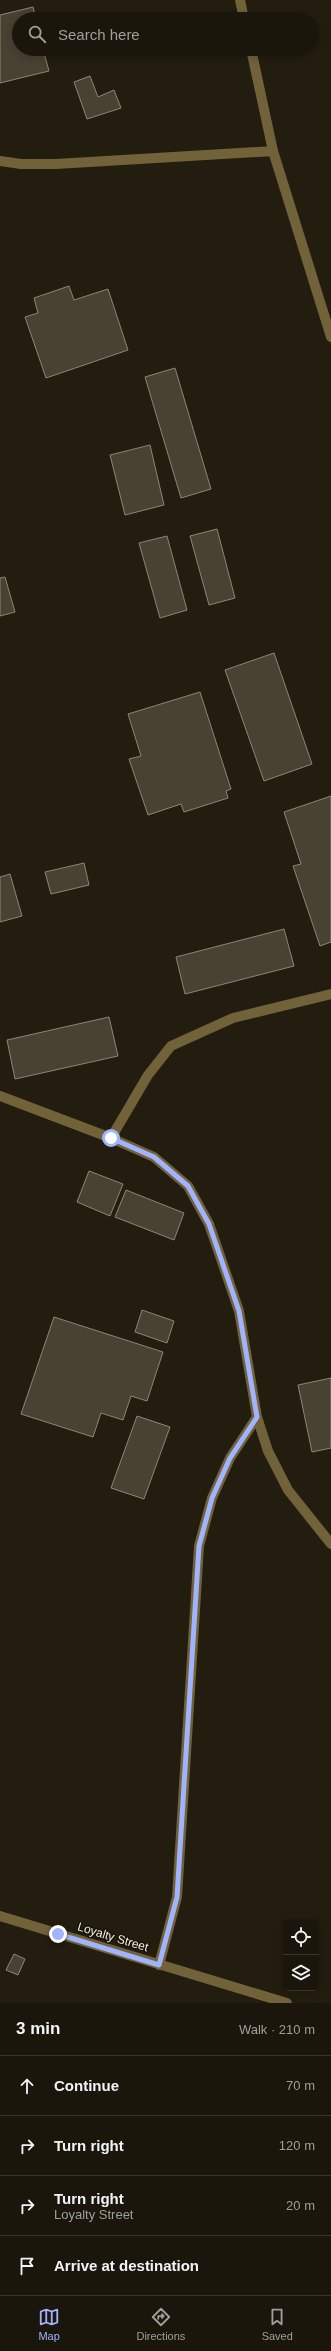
<!DOCTYPE html>
<html lang="en">
<head>
<meta charset="utf-8">
<style>
  :root { --surface:#1a160b; --page:#272319; --text:#f1f3f6; --muted:#9f9f9d; --line:#38352c; --accent:#a1b3fd }
  body { margin:0; font-family:Arial,sans-serif; background:var(--page); color:var(--text) }
  .controls { position:absolute; right:12px; bottom:12px; display:grid; overflow:hidden; border-radius:6px; box-shadow:0 2px 10px #0003 }
  .controls button { width:36px; height:36px; display:grid; place-items:center; padding:0; border:0; border-bottom:1px solid var(--line); background:var(--surface); color:var(--text); font:20px sans-serif }
  .stop { position:absolute; width:12px; height:12px; margin:-9px; border:3px solid #a1b3fd; border-radius:50%; background:#fff }
  .stop.end { background:#a1b3fd; border-color:#fff; box-shadow:0 1px 4px #0008 }
  .list { margin:0; padding:0; list-style:none }
  h2 { display:flex; justify-content:space-between; align-items:center; height:52px; margin:0; padding:0 16px; font-size:17px }
  h2 small { font-size:13px; font-weight:400; color:var(--muted) }
  .list li { display:grid; grid-template-columns:26px 1fr auto; gap:12px; align-items:center; box-sizing:border-box; height:60px; padding:0 16px; border-top:1px solid var(--line) }
  .list b { display:block; font-size:15px; white-space:nowrap }
  .list p { margin:0; font-size:13px; white-space:nowrap; color:var(--muted) }
  .list em { font-size:13px; font-style:normal; color:var(--muted) }
  .icon { flex:none; width:22px; height:22px; fill:none; stroke:currentColor; stroke-width:2; stroke-linecap:round; stroke-linejoin:round }
  .map { position:relative; flex:none; width:331px; height:2003px; overflow:hidden }
  .search { position:absolute; background:var(--surface); box-shadow:0 2px 10px #0003; left:12px; right:12px; top:12px; height:44px; display:flex; align-items:center; gap:10px; box-sizing:border-box; padding:0 14px; border-radius:22px; color:var(--muted); font-size:15px }
  .sheet { height:292px; background:var(--surface) }
  nav { display:flex; justify-content:space-around; align-items:center; box-sizing:border-box; height:56px; border-top:1px solid var(--line); background:var(--surface); font-size:11px; color:var(--muted) }
  nav a { display:grid; justify-items:center; gap:2px }
  nav .on { color:var(--accent) }
  .map>svg:first-child { display:block }
</style>
</head>
<body>
<div class="map">
<svg width="331" height="2003" viewBox="0 0 331 2003">
  <rect width="100%" height="100%" fill="#221d0f"/>
  <path fill="#484233" stroke="#8c8675" d="M33 7 36 19H19V49H43L49 71 0 83V15Z
    M90 76 98 97 114 90 121 108 87 119 74 82Z
    M69 286 74 300 108 289 128 350 46 378 25 317 38 313 34 298Z
    M175 368 211 489 181 498 145 377Z
    M150 445 164 505 125 515 110 455Z
    M217 529 235 598 209 605 190 536Z
    M167 536 187 610 160 618 139 543Z
    M5 577 15 612 0 616V578Z
    M274 653 312 764 264 781 225 670Z
    M200 692 231 789 226 791 228 798 184 812 181 804 148 815 129 759 141 756 128 714Z
    M331 796V942L320 946 293 866 301 864 284 812Z
    M84 863 89 885 51 894 45 872Z
    M10 874 22 916 0 922V877Z
    M284 929 294 966 185 994 176 957Z
    M109 1017 118 1056 15 1079 7 1040Z
    M89 1171 123 1184 110 1216 77 1202Z
    M126 1190 184 1213 174 1240 115 1217Z
    M142 1310 174 1321 167 1343 135 1332Z
    M54 1317 163 1352 147 1401 131 1396 123 1420 101 1413 93 1437 21 1414Z
    M331 1378V1448L312 1452 298 1385Z
    M137 1416 170 1427 144 1499 111 1488Z
    M14 1954 25 1959 18 1975 6 1970Z"/>
  <g fill="none" stroke-linecap="round" stroke-linejoin="round">
    <path stroke="#71623a" stroke-width="10" d="M240 0 244 19
      M251 49 273 151 331 337
      M0 161 21 164H56L273 151
      M0 1096 111 1138 154 1157 188 1186 209 1224 239 1311 257 1417 268 1451 288 1490 331 1544
      M111 1138 148 1075 171 1046 233 1018 331 994
      M0 1916 287 2003
      M159 1965 177 1897 199 1546 212 1498 230 1458 257 1417"/>
  </g>
  <g fill="none" stroke-linecap="round" stroke-linejoin="round">
    <path stroke="#a1b3fd" stroke-width="5" d="M58 1934 159 1965 177 1897 199 1546 212 1498 230 1458 257 1417 239 1311 209 1224 188 1186 154 1157 111 1138"/>
  </g>
  <g text-anchor="middle" dominant-baseline="central" stroke-width="3" stroke-linejoin="round" paint-order="stroke">
    <g font-size="12" fill="#f2efe6" stroke="#181407">
      <text transform="translate(113 1937) rotate(17)">Loyalty Street</text>
    </g>
  </g>
</svg>
<div class="controls">
<button><svg class="icon" aria-label="locate" viewBox="0 0 24 24"><circle cx="12" cy="12" r="6"/><path d="M12 2v4M12 18v4M2 12h4M18 12h4"/></svg></button>
<button><svg class="icon" aria-label="layers" viewBox="0 0 24 24"><path d="M12 4l9 5-9 5-9-5zM3 14l9 5 9-5"/></svg></button>
</div>
<div class="stop" style="left:111px;top:1138px"></div>
<div class="stop end" style="left:58px;top:1934px"></div>
<div class="search"><svg class="icon" aria-label="search" viewBox="0 0 24 24"><circle cx="10" cy="10" r="6"/><path d="M15 15l6 6"/></svg>Search here</div>
</div>
<section class="sheet">
<h2>3 min<small>Walk · 210 m</small></h2>
<ul class="list">
<li><svg class="icon" aria-label="ahead" viewBox="0 0 24 24"><path d="M12 20V5M6 11l6-6 6 6"/></svg><div><b>Continue</b></div><em>70 m</em></li>
<li><svg class="icon" aria-label="right" viewBox="0 0 24 24"><path d="M7 20v-9h11M14 6l5 5-5 5"/></svg><div><b>Turn right</b></div><em>120 m</em></li>
<li><svg class="icon" aria-label="right" viewBox="0 0 24 24"><path d="M7 20v-9h11M14 6l5 5-5 5"/></svg><div><b>Turn right</b><p>Loyalty Street</p></div><em>20 m</em></li>
<li><svg class="icon" aria-label="arrive" viewBox="0 0 24 24"><path d="M6 21V4h12l-3 4 3 4H6"/></svg><div><b>Arrive at destination</b></div></li>
</ul>
</section>
<nav>
<a class="on"><svg class="icon" aria-label="map" viewBox="0 0 24 24"><path d="M3 6l6-2 6 2 6-2v14l-6 2-6-2-6 2zM9 4v14M15 6v14"/></svg>Map</a>
<a><svg class="icon" aria-label="directions" viewBox="0 0 24 24"><path d="M12 3l9 9-9 9-9-9zM9 14v-3h6M13 9l2 2-2 2"/></svg>Directions</a>
<a><svg class="icon" aria-label="saved" viewBox="0 0 24 24"><path d="M7 4h10v16l-5-4-5 4z"/></svg>Saved</a>
</nav>
</body>
</html>
